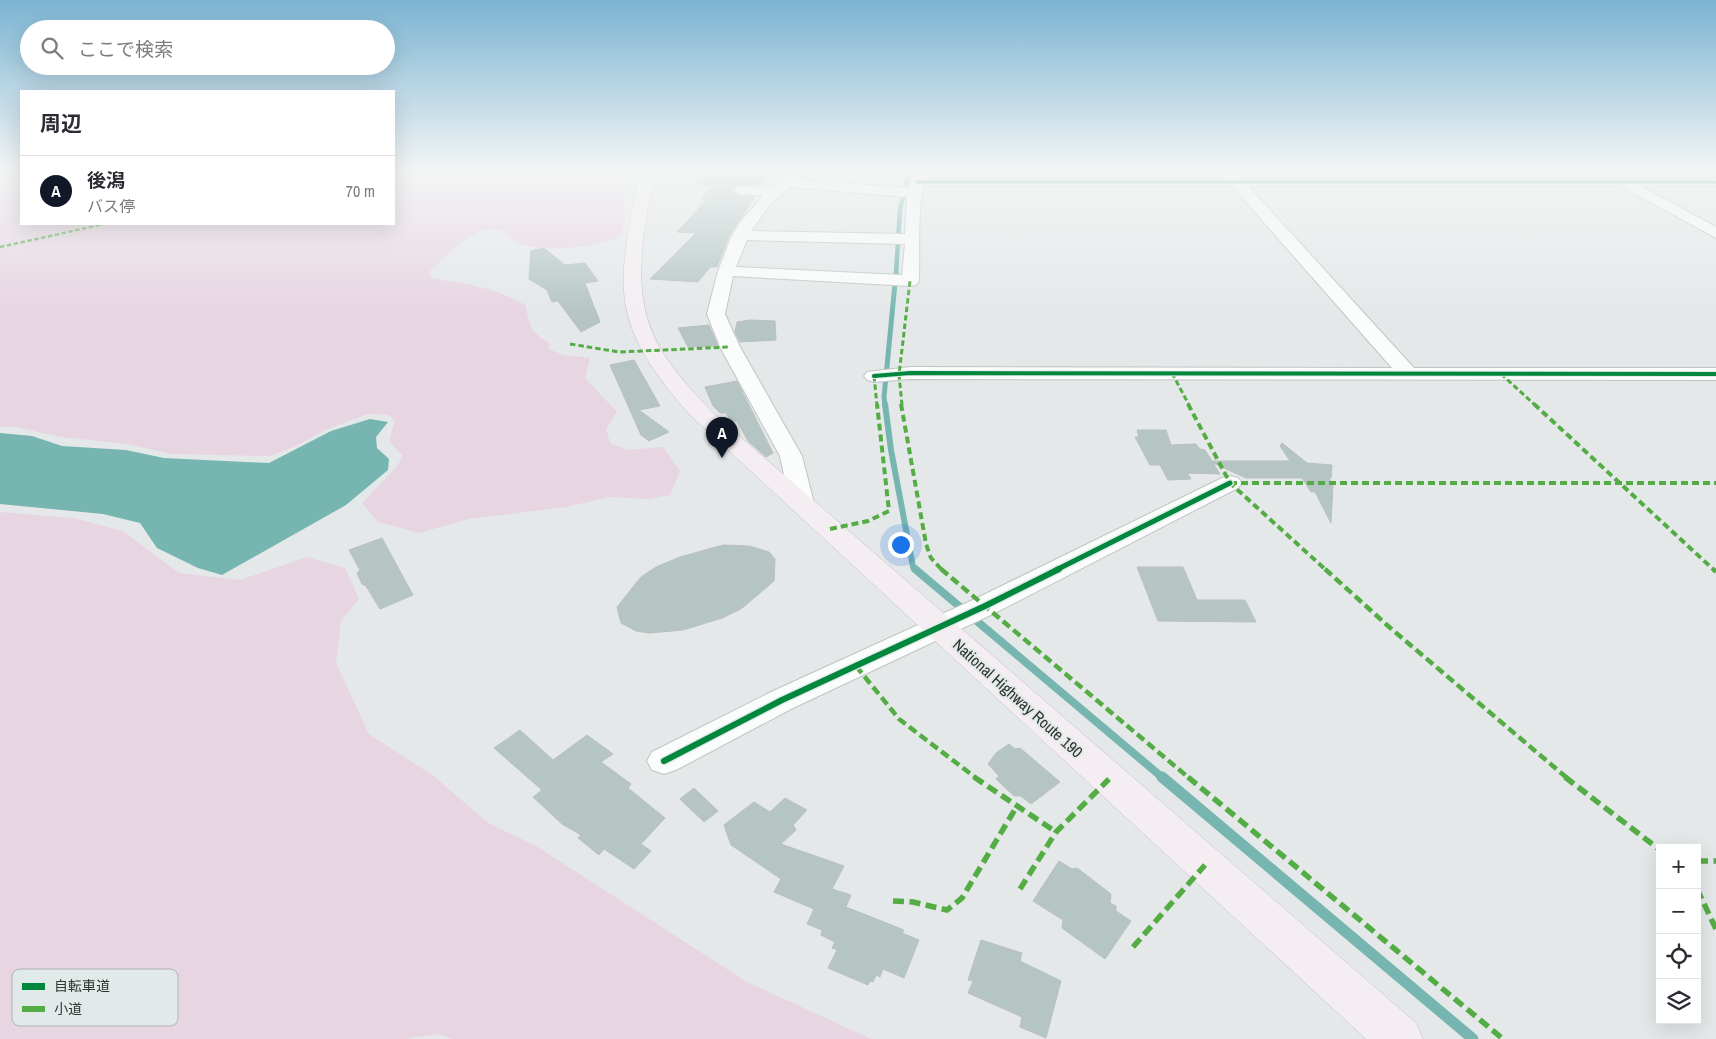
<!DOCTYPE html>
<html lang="ja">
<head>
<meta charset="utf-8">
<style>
  :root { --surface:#fff; --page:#f2f2f3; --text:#2b2b33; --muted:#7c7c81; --line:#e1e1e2; --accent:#111827 }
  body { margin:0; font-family:"Archivo Narrow","Noto Sans JP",sans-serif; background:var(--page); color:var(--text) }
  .controls { position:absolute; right:15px; bottom:15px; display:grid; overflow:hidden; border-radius:0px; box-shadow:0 5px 20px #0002 }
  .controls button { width:45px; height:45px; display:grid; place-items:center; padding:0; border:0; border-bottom:1px solid var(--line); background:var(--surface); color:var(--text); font:25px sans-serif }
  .you { position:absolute; left:900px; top:544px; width:18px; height:18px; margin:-12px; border:4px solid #fff; border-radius:50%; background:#1a73e8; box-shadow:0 0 0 8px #1a73e833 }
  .badge { display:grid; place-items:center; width:32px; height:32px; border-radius:50%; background:var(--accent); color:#fff; font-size:16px; font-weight:700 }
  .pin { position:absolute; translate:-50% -41px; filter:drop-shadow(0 1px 2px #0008) }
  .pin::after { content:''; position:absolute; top:26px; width:18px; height:15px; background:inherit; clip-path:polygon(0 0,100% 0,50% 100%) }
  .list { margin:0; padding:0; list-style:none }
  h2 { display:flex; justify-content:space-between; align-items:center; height:65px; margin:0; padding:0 20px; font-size:21px }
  h2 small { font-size:16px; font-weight:400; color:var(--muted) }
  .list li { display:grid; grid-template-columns:32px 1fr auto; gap:15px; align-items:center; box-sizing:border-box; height:70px; padding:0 20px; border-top:1px solid var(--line) }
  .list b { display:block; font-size:19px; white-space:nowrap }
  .list p { margin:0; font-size:16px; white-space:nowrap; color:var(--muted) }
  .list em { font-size:16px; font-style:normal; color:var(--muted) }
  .icon { flex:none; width:28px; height:28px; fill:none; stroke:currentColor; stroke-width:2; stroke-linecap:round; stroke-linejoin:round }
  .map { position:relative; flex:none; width:1716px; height:1039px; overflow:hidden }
  .search { position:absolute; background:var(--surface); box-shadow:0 5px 20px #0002; left:20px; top:20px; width:375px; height:55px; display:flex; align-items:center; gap:12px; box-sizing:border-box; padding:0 18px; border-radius:28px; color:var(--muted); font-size:19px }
  .panel { position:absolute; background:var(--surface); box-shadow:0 5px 20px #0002; left:20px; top:90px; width:375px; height:135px; border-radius:0px }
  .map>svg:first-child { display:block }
</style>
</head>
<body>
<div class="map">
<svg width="1716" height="1039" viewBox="0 0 1716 1039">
  <rect width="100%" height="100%" fill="#e4e8e8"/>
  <path fill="#e7d5e2" d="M0 169H21V224H394V169H633L625 195 623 235C601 248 542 253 517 243 507 239 507 229 492 229 471 230 444 258 429 272L432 278C465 284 497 287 526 306 529 326 531 332 549 343V349L563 355 590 358 585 378 617 412 606 429 610 443 628 450 663 447 680 471 670 495 648 499 609 497 566 507 469 519 419 533 378 522 362 503 396 468 403 456 389 441 395 421 389 415 368 414 327 429 296 446 270 456 171 454 127 444 61 437 15 427H0Z
    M0 512 73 518 123 531 179 573 240 580 307 557 345 568 359 599 341 621 336 663 369 734 435 777 488 823 536 846 747 982 871 1039H452L439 1034 404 1039H0Z"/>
  <path fill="#77b5b1" d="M370 419 388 422 376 437 377 448 389 459 388 470 346 505 222 575 198 568 157 548 140 523 103 514 0 504V433L32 436 62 446 126 450 164 458 269 463 331 431Z"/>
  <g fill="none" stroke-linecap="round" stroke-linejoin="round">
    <path stroke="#77b5b1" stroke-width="4.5" d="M896 274 900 209 910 169"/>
    <path stroke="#77b5b1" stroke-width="5" d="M885 405 884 397 896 273"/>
    <path stroke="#77b5b1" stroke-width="6" d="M885 404 891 450 913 567 917 570"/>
    <path stroke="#77b5b1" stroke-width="8" d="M915 569 1163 778"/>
    <path stroke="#77b5b1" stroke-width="11" d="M1162 777 1473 1039"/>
  </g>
  <path fill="#b4c5c4" stroke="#bbbfbe" d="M716 169H744L742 171 773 173 761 186 740 184 731 189 739 196 755 197 730 234 717 267H710L698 282 650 279 696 233 677 232 707 200 702 198 711 186 695 183Z
    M544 248 565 265 585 263 598 281 585 283 600 322 581 332 558 301 552 302 547 290 529 279 531 251Z
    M750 320 775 321 776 340 740 342 735 332 737 322Z
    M709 325 718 346 688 347 678 328Z
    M634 360 660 406 639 410 669 432 649 441 641 435 610 365Z
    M737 381 773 453 766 457 748 441 737 421H731L726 413H720L713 406 705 387Z
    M1137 430H1166L1171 445 1196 444 1200 449 1205 450 1212 461H1290L1280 446 1282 443 1307 463 1332 465 1331 478H1329L1333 485 1331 523 1315 492H1311L1302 478H1246L1213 463 1220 474 1187 473 1191 479 1168 480 1160 465H1150L1135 437H1139Z
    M382 538 413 595 380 609 366 586 362 584 357 573 360 570 349 550Z
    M723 545 749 546 769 552 775 559 774 581 741 609 722 618 683 630 649 633 636 631 621 623 617 607 641 577 656 567 680 557Z
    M1137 567H1183L1197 600H1245L1256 622 1158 621Z
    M520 730 553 760 587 735 613 754 601 762 631 784 628 788 665 818 641 844 651 851 634 869 604 849 599 855 578 838 581 835 562 824 533 797 542 790 494 748Z
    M1009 744 1015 749 1020 748 1060 782 1031 804 1021 796H1014L996 779 999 776 988 764 996 753Z
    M694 788 718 811 704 822 680 799Z
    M785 798 807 810 793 825 796 830 781 844 844 866 832 889 851 895 846 907 904 930 902 933 919 940 904 978 883 969 880 977 876 975 873 982 870 981 868 985 828 968 837 950 832 948 835 942 821 935 822 930 807 924 814 909 774 892 781 879 731 845 724 825 754 802 770 812Z
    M1059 861 1072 869 1077 868 1111 894 1110 903 1116 906V911L1131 921 1105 959 1062 928 1063 920 1033 901Z
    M981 940 1022 953 1020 961 1061 981 1046 1038 1020 1027 1022 1017 968 993 973 981 968 980Z"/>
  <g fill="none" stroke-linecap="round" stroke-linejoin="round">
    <g stroke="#c1c4c4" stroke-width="2">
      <path id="minor" d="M795 169H809L799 180 909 188 914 169H928L926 178H1225L1223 175 1225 172 1230 171 1240 178H1716V186H1640L1716 227V238L1621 186H1248L1414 368H1716V380L910 379 874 382 867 380 864 376 867 372 910 367 1392 368 1232 186H924C917 215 920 250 919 281L916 285 910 286 733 276 725 314 740 347 802 456 814 503 811 508 802 510 793 508 790 503 780 456 720 347 707 314 718 271 732 235 741 221 763 196 740 194 733 190 740 186 772 189ZM790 187 907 197 905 234 751 231 770 205ZM747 240 905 244 902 275 736 267Z
        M1230 476 1238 478 1242 483 1238 488 995 613 793 708 676 770 664 774 652 770 647 761 652 752 771 692 975 599 1222 478Z"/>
    </g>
    <g stroke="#c2bbc1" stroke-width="1">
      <path id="trunk" d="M641 169H655C645 227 628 291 659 346 673 371 694 393 714 414L1416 1023 1423 1039H1366L689 414C606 320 617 285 641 169Z"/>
    </g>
    <use href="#minor" fill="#fbfcfc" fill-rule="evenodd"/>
    <use href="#trunk" fill="#f4eef2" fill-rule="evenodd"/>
    <path stroke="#54ac45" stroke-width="2.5" stroke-dasharray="4.5 2.5" stroke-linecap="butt" d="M0 247 104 224"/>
    <path stroke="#54ac45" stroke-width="3" stroke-dasharray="5.5 3" stroke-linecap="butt" d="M570 344 619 352 730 347
      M1172 373 1189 405
      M1501 374 1535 405
      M874 376 877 405
      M902 405 899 375 910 281"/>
    <path stroke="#54ac45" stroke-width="4" stroke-dasharray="7 4" stroke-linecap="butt" d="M901 404 926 544 931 558 942 570
      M1188 404 1230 483 1326 570
      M1534 404 1714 570
      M1230 483H1716
      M830 529 868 521 889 511 877 404"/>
    <path stroke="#54ac45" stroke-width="4.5" stroke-dasharray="9 4.5" stroke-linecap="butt" d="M941 569 1189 778
      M1325 569 1388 626 1567 778
      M1713 569 1716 572
      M856 666 899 719 976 778"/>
    <path stroke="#54ac45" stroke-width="5.5" stroke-dasharray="11 5.5" stroke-linecap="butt" d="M974 777 1056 832
      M1188 777 1503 1039
      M1565 777 1660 850
      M1697 861H1716
      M1020 889 1056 832 1109 779
      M1697 889 1716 929
      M893 901 913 902 947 910 962 898 1017 806
      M1133 947 1205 865"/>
    <g stroke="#e2eae9" stroke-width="5">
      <path id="cycleway-far3" d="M918 182H1716"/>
    </g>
    <g stroke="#e2eae9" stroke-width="6">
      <path id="cycleway-far2" d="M874 376 910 373 1716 374"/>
    </g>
    <g stroke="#e2eae9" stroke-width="8">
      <path id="cycleway-far1" d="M1056 570 1230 483"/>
    </g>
    <g stroke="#e2eae9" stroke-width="9">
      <path id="cycleway" d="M664 761 782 700 985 606 1059 569"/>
    </g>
    <use href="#cycleway-far3" stroke="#00873e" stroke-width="3"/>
    <use href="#cycleway-far2" stroke="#00873e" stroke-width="4"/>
    <use href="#cycleway-far1" stroke="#00873e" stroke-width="5"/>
    <use href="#cycleway" stroke="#00873e" stroke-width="6"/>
  </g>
  <linearGradient id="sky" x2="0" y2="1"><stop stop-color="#7bb4d2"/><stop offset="0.54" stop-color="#f3f5f5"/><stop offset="1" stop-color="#f3f5f5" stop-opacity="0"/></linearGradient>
  <rect width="1716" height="315" fill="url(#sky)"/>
  <g text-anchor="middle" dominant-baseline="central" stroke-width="4" stroke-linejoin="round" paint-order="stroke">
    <g font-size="16" fill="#2f3332" stroke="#e2eae9">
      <text transform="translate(1018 698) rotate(42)">National Highway Route 190</text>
    </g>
  </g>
  <rect x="12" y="969" width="166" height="57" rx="8" fill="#e2eae9" stroke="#acb3b2" stroke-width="1"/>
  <rect x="22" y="983" width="23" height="7" fill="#00873e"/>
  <rect x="22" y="1006" width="23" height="6" fill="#54ac45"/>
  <g font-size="14" fill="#2f3332">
    <text x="54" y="991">自転車道</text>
    <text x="54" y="1014">小道</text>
  </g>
</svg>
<div class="controls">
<button>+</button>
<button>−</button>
<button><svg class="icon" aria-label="locate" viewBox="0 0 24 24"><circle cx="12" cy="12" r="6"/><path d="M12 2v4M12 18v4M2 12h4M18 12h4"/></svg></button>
<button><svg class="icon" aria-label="layers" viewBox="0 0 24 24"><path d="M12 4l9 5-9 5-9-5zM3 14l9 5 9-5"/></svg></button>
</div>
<div class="you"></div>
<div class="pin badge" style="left:722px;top:458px">A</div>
<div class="search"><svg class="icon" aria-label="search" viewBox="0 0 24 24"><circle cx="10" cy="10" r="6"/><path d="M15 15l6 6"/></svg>ここで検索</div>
<section class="panel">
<h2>周辺<small></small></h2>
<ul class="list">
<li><span class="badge">A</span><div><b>後潟</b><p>バス停</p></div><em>70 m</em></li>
</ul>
</section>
</div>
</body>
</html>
